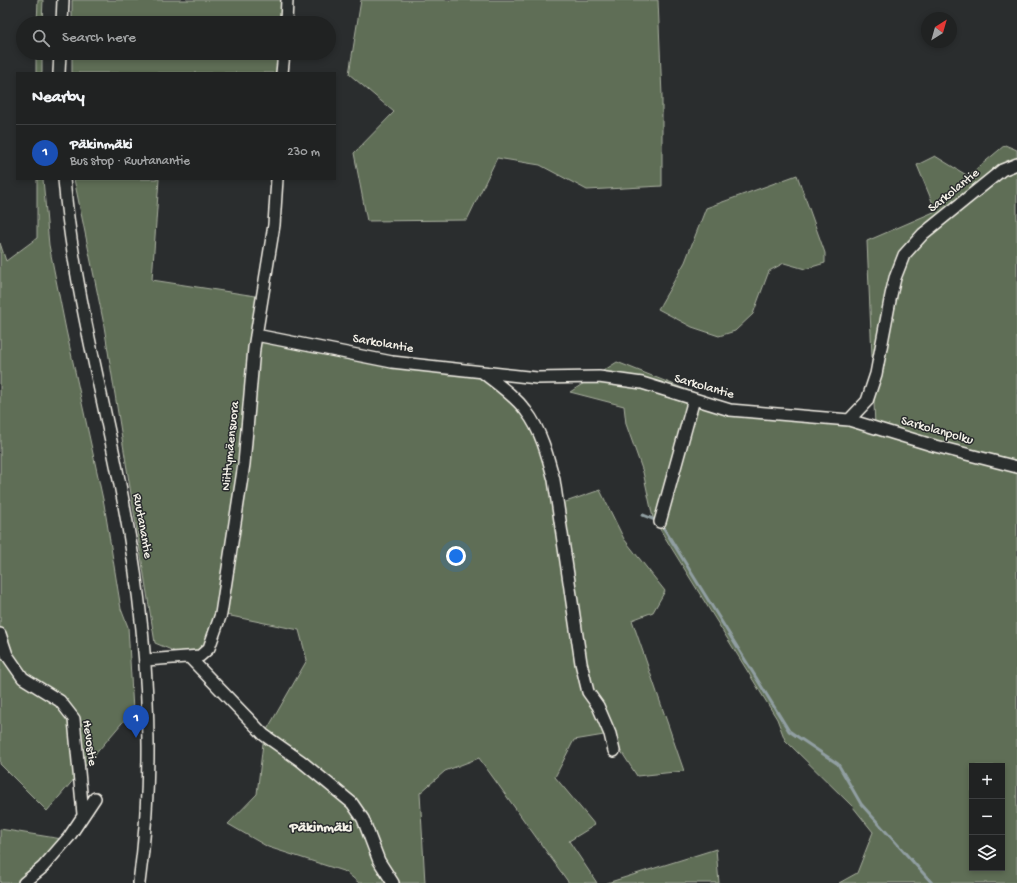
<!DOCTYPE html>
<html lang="en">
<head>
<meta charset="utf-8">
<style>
  :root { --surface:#202222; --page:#2d2f2f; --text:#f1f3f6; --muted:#a2a4a5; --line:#3d3f40; --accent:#0b8043 }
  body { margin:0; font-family:"Gochi Hand",sans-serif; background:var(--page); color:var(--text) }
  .controls { position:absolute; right:12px; bottom:12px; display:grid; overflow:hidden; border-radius:0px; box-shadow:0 2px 6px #0003 }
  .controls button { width:36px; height:36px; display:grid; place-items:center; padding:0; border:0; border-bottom:1px solid var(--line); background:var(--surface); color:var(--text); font:20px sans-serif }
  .compass { position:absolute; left:921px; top:12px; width:36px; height:36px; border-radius:50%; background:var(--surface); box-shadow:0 2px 6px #0003; rotate:37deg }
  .you { position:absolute; left:456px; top:556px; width:14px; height:14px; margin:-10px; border:3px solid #fff; border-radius:50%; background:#1a73e8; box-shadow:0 0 0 6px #1a73e833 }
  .badge { display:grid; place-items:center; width:26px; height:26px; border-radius:50%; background:var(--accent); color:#fff; font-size:13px; font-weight:700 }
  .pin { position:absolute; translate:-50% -33px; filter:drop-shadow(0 1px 2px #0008) }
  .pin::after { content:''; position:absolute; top:21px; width:14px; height:12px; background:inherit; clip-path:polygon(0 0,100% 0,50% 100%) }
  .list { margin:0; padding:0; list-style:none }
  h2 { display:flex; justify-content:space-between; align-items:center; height:52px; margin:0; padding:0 16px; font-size:17px }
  h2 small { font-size:13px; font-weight:400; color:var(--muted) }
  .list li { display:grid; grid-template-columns:26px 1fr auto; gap:12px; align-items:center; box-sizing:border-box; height:56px; padding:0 16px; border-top:1px solid var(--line) }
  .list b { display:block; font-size:15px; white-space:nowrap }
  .list p { margin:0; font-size:13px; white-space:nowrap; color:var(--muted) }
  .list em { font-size:13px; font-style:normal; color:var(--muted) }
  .icon { flex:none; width:22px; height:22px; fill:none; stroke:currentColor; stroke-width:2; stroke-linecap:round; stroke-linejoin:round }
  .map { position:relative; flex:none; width:1017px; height:883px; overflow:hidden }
  .search { position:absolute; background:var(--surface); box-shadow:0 2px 6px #0003; left:16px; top:16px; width:320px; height:44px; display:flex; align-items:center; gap:10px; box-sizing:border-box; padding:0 14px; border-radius:22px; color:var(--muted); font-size:15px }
  .panel { position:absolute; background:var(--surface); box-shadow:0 2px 6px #0003; left:16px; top:72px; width:320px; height:108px; border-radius:0px }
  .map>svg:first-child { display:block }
</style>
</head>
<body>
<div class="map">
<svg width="1017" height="883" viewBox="0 0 1017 883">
  <rect width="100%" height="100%" fill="#2a2d2e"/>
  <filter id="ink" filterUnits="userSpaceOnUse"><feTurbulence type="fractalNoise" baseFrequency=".025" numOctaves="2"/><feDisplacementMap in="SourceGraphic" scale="8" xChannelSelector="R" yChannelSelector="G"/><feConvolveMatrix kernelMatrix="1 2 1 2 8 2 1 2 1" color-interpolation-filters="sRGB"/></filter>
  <g filter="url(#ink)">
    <path fill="#5f6e57" stroke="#aab0a0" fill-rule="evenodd" d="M38 0H43L42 23H37Z
      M72 0H287L286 23H72Z
      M361 0H658L662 96V186L587 190 540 165 497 158 467 220 367 221 354 153 394 112 349 74Z
      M36 53H42V73H36Z
      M72 53H284L282 73H72Z
      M1005 145 1017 150V883H839L857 873 873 832 853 807 785 740 777 719 653 518 643 472 626 424 624 406 570 392 617 362 720 403 840 415 875 426 867 241 936 211 917 165 935 156 968 176ZM972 766H1002V868H972Z
      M797 175 825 253V263L805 269 784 263 769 271 753 314 735 331 719 336 692 327 658 309 685 262 706 208Z
      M37 179H43L49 245 66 330 104 504 121 609 128 627 133 710 47 811 0 764V658L7 655 0 634V243L6 261 37 238Z
      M74 179H159L152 280 262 297 256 334 481 372 510 394 539 434 557 505 600 490 624 539 665 591 653 612 632 620 684 771 637 776 610 734 574 740 555 777 595 825 569 841 597 883H569L479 758 445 771 420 793 425 883H359L346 872 268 847 228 824 257 794 264 735 307 660 299 630 221 614 209 648 190 658 155 643 103 320Z
      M0 829 62 839 24 883H0Z
      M716 849 719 883H607Z"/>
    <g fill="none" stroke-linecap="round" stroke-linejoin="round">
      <path stroke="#919fa2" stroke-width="3" d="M643 515 660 522 789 731 838 764 861 804 932 883"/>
      <g stroke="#f4f1e8" stroke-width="14">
        <path id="minor" d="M62 23 63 0
          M286 23 287 0
          M59 73 60 53
          M282 73 284 53
          M64 179C73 286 102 390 122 495 147 623 157 753 139 883
          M256 335 392 362 537 378 599 377 642 383 730 410 849 420 867 401 876 374 891 295 895 278 904 255 923 234 1002 170 1017 164
          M482 372C497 384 514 395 526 411 541 430 548 457 554 480L581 663 588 692 598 706 610 734 614 751
          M849 420 935 446 1017 467
          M660 522 694 399
          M0 634 7 655 23 678 60 701 74 719 83 814
          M190 658 264 735 301 761 352 803 363 819 379 861 393 883
          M146 660 200 656 209 648 221 614 244 464 254 348 274 225 277 179
          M24 883 42 868 69 837 95 798"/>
      </g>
      <use href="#minor" stroke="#2a2d2e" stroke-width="11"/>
    </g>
  </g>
  <g text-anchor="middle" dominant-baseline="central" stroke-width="3" stroke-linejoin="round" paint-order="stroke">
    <g font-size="13" fill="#f4f1e8" stroke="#2a2d2e">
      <text transform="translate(954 191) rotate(-39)">Sarkolantie</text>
      <text transform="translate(383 344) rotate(10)">Sarkolantie</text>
      <text transform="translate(704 387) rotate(16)">Sarkolantie</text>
      <text transform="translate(937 431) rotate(16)">Sarkolanpolku</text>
      <text transform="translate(231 446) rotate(-84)">Niittymäensuora</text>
      <text transform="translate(142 526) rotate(80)">Ruutanantie</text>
      <text transform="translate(89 743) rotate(82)">Hevostie</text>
    </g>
    <g font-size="15" font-weight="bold" fill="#f4f1e8" stroke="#2a2d2e">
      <text x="321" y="828">Päkinmäki</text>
    </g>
  </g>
</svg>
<div class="controls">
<button>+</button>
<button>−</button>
<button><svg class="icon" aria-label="layers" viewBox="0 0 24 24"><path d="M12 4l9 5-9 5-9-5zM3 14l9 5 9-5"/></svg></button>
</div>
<svg class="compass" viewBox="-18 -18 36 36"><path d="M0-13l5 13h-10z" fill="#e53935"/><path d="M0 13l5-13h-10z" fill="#a2a4a5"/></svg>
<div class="you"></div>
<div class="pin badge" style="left:136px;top:738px;background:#1a4fb4">1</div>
<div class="search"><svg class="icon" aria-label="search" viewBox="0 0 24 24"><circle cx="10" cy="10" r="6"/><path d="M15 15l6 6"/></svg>Search here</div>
<section class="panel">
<h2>Nearby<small></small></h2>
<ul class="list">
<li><span class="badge" style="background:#1a4fb4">1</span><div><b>Päkinmäki</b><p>Bus stop · Ruutanantie</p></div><em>230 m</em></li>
</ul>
</section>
</div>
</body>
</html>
